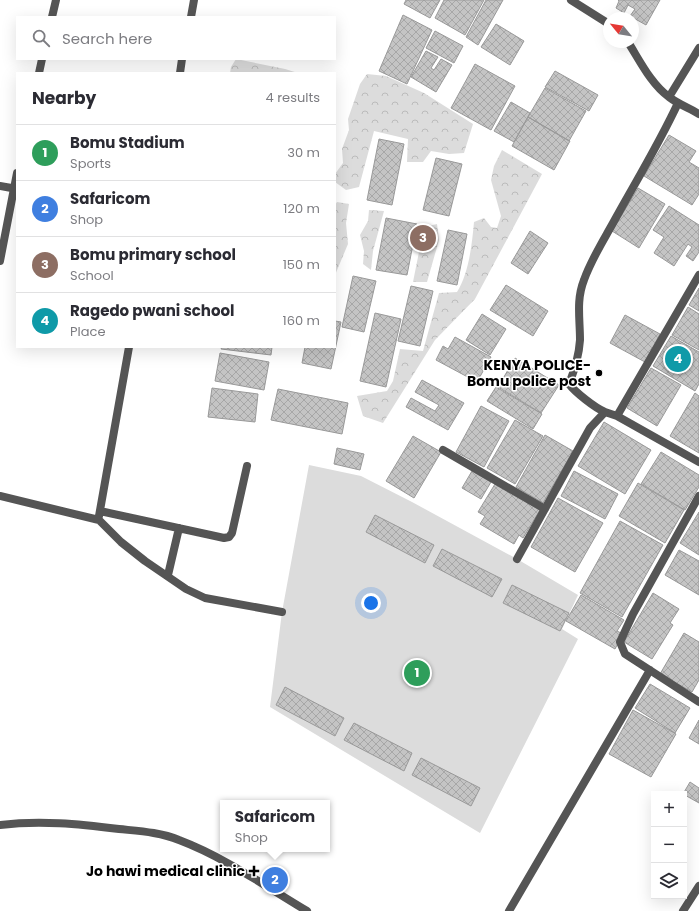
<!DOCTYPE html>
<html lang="en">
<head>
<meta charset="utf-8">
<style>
  :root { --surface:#fff; --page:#f7f7f7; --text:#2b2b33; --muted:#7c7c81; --line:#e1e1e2; --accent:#111827 }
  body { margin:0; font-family:Poppins,sans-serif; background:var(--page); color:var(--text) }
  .controls { position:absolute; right:12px; bottom:12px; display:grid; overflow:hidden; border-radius:0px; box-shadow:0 4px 16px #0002 }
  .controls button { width:36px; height:36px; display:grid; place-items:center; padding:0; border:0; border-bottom:1px solid var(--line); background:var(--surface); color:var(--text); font:20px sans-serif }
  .compass { position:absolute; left:603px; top:12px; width:36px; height:36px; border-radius:50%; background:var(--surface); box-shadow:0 4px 16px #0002; rotate:300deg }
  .you { position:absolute; left:371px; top:603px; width:14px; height:14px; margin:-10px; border:3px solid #fff; border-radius:50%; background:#1a73e8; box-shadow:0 0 0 6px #1a73e833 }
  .badge { display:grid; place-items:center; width:26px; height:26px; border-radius:50%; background:var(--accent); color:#fff; font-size:13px; font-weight:700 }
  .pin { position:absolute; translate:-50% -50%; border:2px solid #fff; box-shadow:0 1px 4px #0006 }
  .popup { position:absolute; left:220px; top:800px; width:110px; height:52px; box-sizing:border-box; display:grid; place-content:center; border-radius:0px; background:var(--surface); filter:drop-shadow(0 1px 3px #0005); font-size:13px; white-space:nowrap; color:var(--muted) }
  .popup b { font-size:15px; color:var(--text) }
  .popup::after { content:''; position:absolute; left:50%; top:100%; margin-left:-8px; border:8px solid transparent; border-top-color:var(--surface) }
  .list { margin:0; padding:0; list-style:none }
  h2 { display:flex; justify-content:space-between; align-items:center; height:52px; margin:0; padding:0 16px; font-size:17px }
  h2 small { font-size:13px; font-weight:400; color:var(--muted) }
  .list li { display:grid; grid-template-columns:26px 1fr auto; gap:12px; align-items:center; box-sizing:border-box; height:56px; padding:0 16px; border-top:1px solid var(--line) }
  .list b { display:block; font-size:15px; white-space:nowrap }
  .list p { margin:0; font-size:13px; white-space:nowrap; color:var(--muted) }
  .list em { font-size:13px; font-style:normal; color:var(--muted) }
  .icon { flex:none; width:22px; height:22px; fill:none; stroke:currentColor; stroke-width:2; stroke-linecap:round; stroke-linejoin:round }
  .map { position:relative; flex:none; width:699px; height:911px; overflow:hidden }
  .search { position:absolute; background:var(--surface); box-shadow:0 4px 16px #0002; left:16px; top:16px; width:320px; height:44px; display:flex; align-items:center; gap:10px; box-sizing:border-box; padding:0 14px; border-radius:0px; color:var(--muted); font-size:15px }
  .panel { position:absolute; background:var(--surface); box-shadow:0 4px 16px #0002; left:16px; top:72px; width:320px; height:276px; border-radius:0px }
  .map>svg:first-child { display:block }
</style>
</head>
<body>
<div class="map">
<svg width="699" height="911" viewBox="0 0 699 911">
  <defs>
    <pattern id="forest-crowns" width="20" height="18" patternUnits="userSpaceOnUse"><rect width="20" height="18" fill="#dcdcdc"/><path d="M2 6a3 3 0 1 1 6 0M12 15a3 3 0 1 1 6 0" fill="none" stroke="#bbb"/></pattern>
    <pattern id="building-cross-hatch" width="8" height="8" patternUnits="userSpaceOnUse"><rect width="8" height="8" fill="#c4c4c4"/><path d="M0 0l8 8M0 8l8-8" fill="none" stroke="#a7a7a7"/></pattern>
  </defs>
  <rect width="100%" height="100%" fill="#fff"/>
  <path fill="#dcdcdc" d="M309 465 361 476 412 502 517 559 578 595 562 629 578 639 480 833 270 707 282 612Z"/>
  <path fill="url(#forest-crowns)" d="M236 59 285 69 298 73H230L231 67Z
    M367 74 386 76 424 93 473 124 464 153 449 154 431 151 423 162H407L408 139 374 131 359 187 346 190 335 182V174L343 163 342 149 349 130 348 119 360 84Z
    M502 150 542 174 475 299 435 340 383 423 363 416 357 396 387 391 393 381 400 349 423 351 439 293 457 292C469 273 472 244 474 222L484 218 491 227 497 228 501 216 491 180 494 166Z
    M337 202 349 204 346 223 348 244 335 275V205Z
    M369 210 384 211 373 251 371 270 363 264 364 251 360 235 368 221Z
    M437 224 439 240 427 282H413L424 227Z"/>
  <path fill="url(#building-cross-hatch)" stroke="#999" d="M406 0H440L430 18 404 4Z
    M444 0H484L465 35 435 18Z
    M486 0H503L478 45 466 37Z
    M618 0H660L646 25 630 16 635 9 628 5 624 13 616 8 619 1Z
    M403 15 432 30 407 84 379 71Z
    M496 24 524 41 510 65 481 47Z
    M435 31 463 46 454 63 426 48Z
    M426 51 438 57 431 68 434 70 441 59 452 65 436 92 411 77Z
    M475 64 515 86 491 130 451 108Z
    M555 71 598 95 589 111 545 87Z
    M545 88 586 111 569 141 528 117Z
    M511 102 530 113 514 142 494 131Z
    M528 117 570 141 554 170 512 146Z
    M669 135 696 151 689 162 699 168V194L692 205 644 176Z
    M379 139 404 144 392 205 367 200Z
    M436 158 462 164 449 216 423 210Z
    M638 188 665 204 639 248 612 231Z
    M669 206 699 225V252L693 261 686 256 692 247 688 244 674 266 654 253 664 237 653 230Z
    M386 218 417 224 407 275 376 270Z
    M448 230 467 234 457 285 437 281Z
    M530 231 548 243 528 274 511 263Z
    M353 276 376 281 364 332 342 327Z
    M506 285 548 311 533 336 490 310Z
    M411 286 433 291 420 346 398 341Z
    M699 288V311L689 305Z
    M688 307 699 314V350L672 335Z
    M375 313 401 319 386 387 360 381Z
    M482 314 506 329 490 355 466 340Z
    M625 315 660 334 645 362 610 343Z
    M335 321 341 322 331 369 302 363 305 347H335Z
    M671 336 699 352V384L695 391 653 366Z
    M455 337 491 357 477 382 436 360 443 346 448 349Z
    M222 347H272L271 355 221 349Z
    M220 353 269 362 264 390 215 381Z
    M515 358 559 385 541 413 498 387Z
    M651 368 681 385 657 426 627 408Z
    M422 380 464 403 448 430 406 407 411 398 435 411 439 405 415 392Z
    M496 387 542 414 533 429 487 401Z
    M212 388 258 394 255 422 208 417Z
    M278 389 348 403 342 434 271 420Z
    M695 393 699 396V453L670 436Z
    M481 406 509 421 484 467 456 452Z
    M515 420 543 436 515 484 487 468Z
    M604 422 651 450 625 494 578 466Z
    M545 435 573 451 543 503 516 487Z
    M413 436 441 452 414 498 386 481Z
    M337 448 364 454 360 470 334 464Z
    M661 452 699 475V487L685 510 641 484Z
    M472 471 491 482 481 499 462 488Z
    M574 471 618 494 605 519 561 496Z
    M638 483 684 510 665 543 619 516Z
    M495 484 540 510 523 538 519 535 514 544 480 524 485 516 478 512Z
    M558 498 603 523 575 572 531 547Z
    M699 512V555L680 543Z
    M375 515 434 545 425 563 366 532Z
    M620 521 663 545 622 617 580 593Z
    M442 549 502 579 492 597 433 566Z
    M679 550 699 561V595L665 575Z
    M512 585 569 613 560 631 503 603Z
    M653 593 679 609 670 623 673 625 652 659 624 642Z
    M581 595 624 620 617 631 623 634 615 649 566 621Z
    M684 633 699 642V680L692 692 660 674Z
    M650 684 690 708 675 733 635 708Z
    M285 687 344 718 335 736 276 705Z
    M633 710 676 734 651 777 609 754Z
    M699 720V744L689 738Z
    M354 723 412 753 404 771 344 740Z
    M421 758 480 788 471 806 412 775Z
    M690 782 699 788V803L683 794Z"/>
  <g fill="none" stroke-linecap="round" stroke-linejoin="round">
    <path stroke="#555" stroke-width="8" d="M571 0 609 24
      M52 17 56 0
      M191 17 194 0
      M628 42C640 61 651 84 669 97 678 104 689 108 699 114
      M39 73 42 59
      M180 73 182 59
      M669 97 699 48
      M0 186 17 189
      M0 261 17 173
      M605 412C595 408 575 392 569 384 575 369 579 355 580 340 580 319 576 300 584 280 591 260 603 241 613 223 635 183 659 144 678 103
      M617 416 699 275
      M443 450 545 509
      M0 496 99 520 121 542 145 561 186 589 205 598 282 612
      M699 496 633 614 620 642 625 654 699 702
      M100 511 215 536 224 538 229 537 232 533 247 466
      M99 516 129 347
      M517 559 590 428 605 412 617 416 699 462
      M168 575 179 528
      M509 911 650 670"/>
    <path stroke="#555" stroke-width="8" d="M0 825C40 820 79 824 119 829 138 831 160 832 179 840 224 857 265 886 307 911
      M683 911 699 886"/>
  </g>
  <g fill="#000" stroke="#fff" stroke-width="1.5">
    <circle cx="599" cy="373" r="4"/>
    <path d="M252 865h4v4h4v4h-4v4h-4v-4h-4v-4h4z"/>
  </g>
  <g text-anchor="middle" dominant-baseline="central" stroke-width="3" stroke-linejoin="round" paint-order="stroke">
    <g font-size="14" font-weight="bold" fill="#000" stroke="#fff" text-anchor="end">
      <text x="591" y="365">KENYA POLICE-<tspan x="591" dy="16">Bomu police post</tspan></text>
      <text x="245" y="871">Jo hawi medical clinic</text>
    </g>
  </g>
</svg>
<div class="controls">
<button>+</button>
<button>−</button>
<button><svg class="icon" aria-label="layers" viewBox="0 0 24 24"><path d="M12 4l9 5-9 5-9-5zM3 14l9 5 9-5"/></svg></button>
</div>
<svg class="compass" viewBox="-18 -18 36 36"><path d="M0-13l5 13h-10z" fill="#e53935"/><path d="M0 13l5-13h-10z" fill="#7c7c81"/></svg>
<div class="you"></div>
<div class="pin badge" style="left:417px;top:673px;background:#2e9e5b">1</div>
<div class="pin badge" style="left:275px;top:880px;background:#3f7fe0">2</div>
<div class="popup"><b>Safaricom</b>Shop</div>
<div class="pin badge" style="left:423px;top:238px;background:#8d6e63">3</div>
<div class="pin badge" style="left:678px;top:359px;background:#0f9aa8">4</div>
<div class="search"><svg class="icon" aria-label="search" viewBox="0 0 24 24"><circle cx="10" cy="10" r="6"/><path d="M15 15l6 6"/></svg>Search here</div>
<section class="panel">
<h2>Nearby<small>4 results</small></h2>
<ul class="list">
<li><span class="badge" style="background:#2e9e5b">1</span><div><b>Bomu Stadium</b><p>Sports</p></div><em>30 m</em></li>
<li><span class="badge" style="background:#3f7fe0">2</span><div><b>Safaricom</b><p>Shop</p></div><em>120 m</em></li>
<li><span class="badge" style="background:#8d6e63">3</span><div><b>Bomu primary school</b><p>School</p></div><em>150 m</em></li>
<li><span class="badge" style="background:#0f9aa8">4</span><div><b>Ragedo pwani school</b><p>Place</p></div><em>160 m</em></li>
</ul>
</section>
</div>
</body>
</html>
